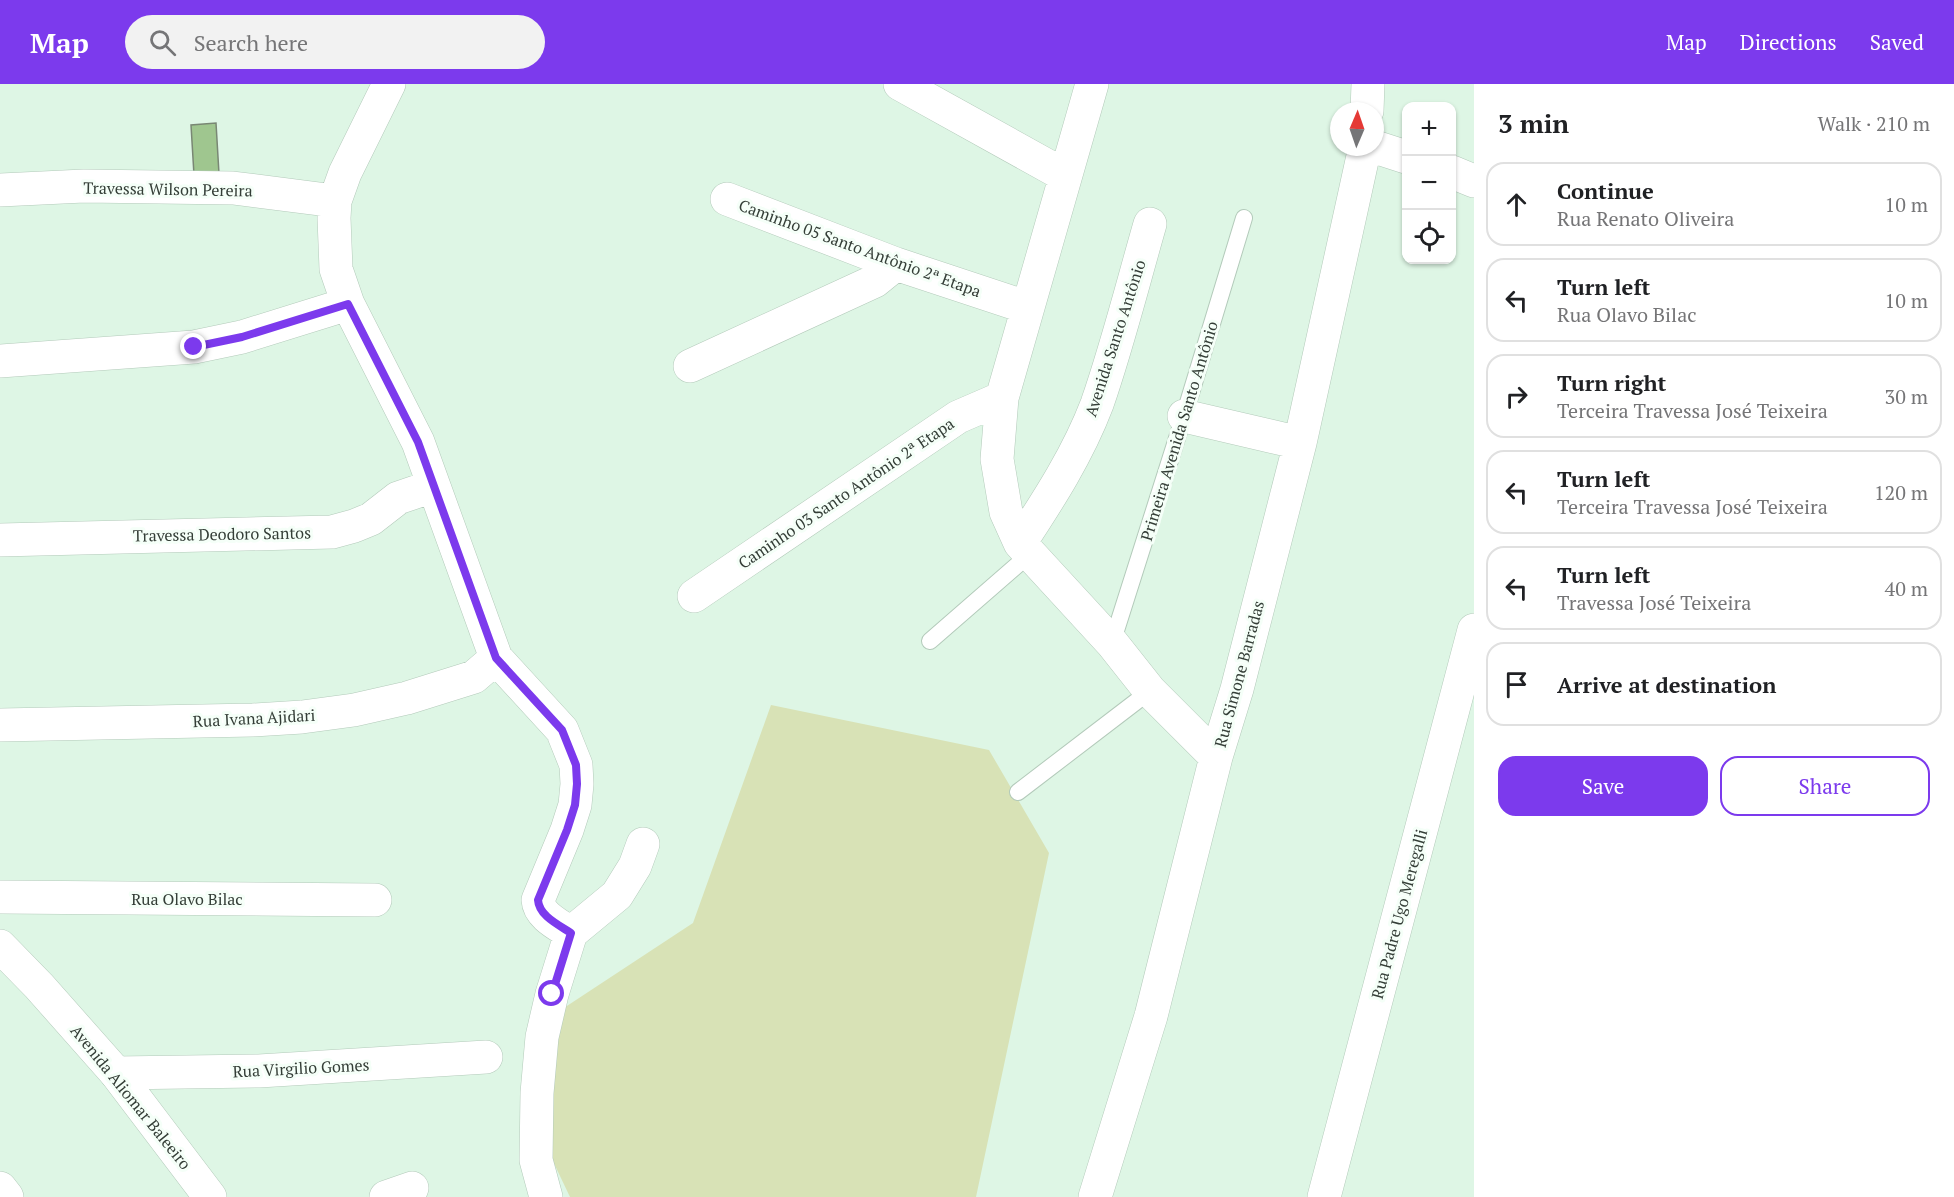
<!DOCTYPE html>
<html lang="en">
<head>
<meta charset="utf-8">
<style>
  :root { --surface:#fff; --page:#f2f2f2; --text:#202124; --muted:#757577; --line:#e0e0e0; --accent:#7c3aed }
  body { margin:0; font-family:"PT Serif",serif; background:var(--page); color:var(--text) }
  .controls { position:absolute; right:18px; top:18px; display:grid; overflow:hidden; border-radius:12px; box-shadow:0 2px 4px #0004 }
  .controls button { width:54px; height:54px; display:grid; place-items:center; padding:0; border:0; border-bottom:2px solid var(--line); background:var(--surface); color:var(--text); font:30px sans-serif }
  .compass { position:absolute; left:1330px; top:18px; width:54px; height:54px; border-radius:50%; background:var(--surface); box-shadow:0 2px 4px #0004; rotate:2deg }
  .stop { position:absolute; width:18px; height:18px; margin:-14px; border:4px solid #7c3aed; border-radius:50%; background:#fff }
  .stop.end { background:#7c3aed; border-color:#fff; box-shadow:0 2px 6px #0008 }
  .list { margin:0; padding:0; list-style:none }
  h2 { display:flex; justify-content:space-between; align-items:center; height:78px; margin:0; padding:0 24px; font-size:26px }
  h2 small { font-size:20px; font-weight:400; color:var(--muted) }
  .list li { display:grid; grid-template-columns:39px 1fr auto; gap:18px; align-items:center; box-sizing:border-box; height:84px; margin:0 12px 12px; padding:0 12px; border:2px solid var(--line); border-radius:18px }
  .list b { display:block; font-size:22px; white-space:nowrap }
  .list p { margin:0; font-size:20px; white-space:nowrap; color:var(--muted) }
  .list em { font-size:20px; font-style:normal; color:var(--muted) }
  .actions { display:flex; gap:12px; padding:18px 24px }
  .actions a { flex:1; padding:14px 0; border:2px solid var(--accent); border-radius:18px; text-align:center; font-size:21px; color:var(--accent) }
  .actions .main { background:var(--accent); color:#fff }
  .icon { flex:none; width:33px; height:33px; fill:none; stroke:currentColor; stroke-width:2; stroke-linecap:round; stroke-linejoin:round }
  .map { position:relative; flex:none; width:1474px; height:1113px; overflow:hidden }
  header { display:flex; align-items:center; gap:36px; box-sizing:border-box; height:84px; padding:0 30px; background:var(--accent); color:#fff }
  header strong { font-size:28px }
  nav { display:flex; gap:33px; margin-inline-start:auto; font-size:21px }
  .search { width:420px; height:54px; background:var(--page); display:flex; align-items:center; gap:15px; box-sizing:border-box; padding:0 21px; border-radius:33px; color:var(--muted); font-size:22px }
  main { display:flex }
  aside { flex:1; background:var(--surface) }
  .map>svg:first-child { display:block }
</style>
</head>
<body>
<header>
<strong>Map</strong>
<div class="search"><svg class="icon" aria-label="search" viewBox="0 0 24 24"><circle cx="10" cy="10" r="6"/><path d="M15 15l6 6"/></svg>Search here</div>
<nav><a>Map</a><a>Directions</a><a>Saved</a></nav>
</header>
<main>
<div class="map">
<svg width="1474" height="1113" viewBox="0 0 1474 1113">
  <rect width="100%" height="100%" fill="#def6e5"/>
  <path fill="#d8e2b6" d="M771 621 989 666 1049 769 976 1113H570L530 1029 538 941 693 839Z"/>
  <path fill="#9fc68f" stroke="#798774" stroke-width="1.5" d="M216 39 219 90 194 91 191 41Z"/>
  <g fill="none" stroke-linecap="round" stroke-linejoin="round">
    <g stroke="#b3caba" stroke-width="18">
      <path id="service" d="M930 557 1030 470
        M1112 559 1184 332 1244 134
        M1018 708 1150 607"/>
    </g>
    <g stroke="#b3caba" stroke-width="34">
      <path id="minor" d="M389 0 345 89 335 117 334 134 336 185 348 220 418 358 496 574 562 646 576 681 577 700 575 721 567 746 538 816C539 832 559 841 571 849
        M900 0 1064 91
        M1092 0 1002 314 997 375 1006 428 1020 459 1112 559 1150 607 1216 673
        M1367 27 1368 0
        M1375 63 1406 73
        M1452 88 1474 97
        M0 106 84 102 233 104 335 117
        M727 115 896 180 1026 223
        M0 277 194 263 242 253 348 220
        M690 282 875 197 896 180
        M1184 332 1300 359
        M0 456 332 448 354 442 371 435 398 414 433 402
        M1020 459C1049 415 1078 370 1097 320 1117 263 1133 199 1150 140
        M694 512 958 333 1002 314
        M0 641 253 636 302 633 354 626 407 614 474 593 496 574
        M0 813 375 816
        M116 989 259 987 486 973
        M0 1104 7 1113
        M386 1113 412 1104
        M546 1113 536 1076 537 1009 542 953 552 910 571 849 617 811 635 782 643 760
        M1095 1113 1151 932 1216 673 1237 605 1300 359 1365 63
        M1324 1113 1474 546"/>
    </g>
    <g stroke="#b3caba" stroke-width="34">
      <path id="secondary" d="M0 862 39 902 116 989 210 1113"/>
    </g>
    <use href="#service" stroke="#fff" stroke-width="16"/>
    <use href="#minor" stroke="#fff" stroke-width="33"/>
    <use href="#secondary" stroke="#fff" stroke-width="33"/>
  </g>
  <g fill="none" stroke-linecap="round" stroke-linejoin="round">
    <path stroke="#7c3aed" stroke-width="8" d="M194 263 242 253 348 220 418 358 496 574 562 646 576 681 577 700 575 721 567 746 538 816C539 832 559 841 571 849L552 910"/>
  </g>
  <g text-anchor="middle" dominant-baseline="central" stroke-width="6" stroke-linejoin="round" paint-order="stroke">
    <g font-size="16" fill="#343e37" stroke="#f5fff8">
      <text transform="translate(168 105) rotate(1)">Travessa Wilson Pereira</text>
      <text transform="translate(860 164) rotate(20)">Caminho 05 Santo Antônio 2ª Etapa</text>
      <text transform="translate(1115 254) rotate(-72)">Avenida Santo Antônio</text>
      <text transform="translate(1179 347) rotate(-73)">Primeira Avenida Santo Antônio</text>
      <text transform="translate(846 409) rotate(-34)">Caminho 03 Santo Antônio 2ª Etapa</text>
      <text transform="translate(222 450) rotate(-1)">Travessa Deodoro Santos</text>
      <text transform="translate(1239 590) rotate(-75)">Rua Simone Barradas</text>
      <text transform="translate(254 634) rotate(-3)">Rua Ivana Ajidari</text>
      <text x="187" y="815">Rua Olavo Bilac</text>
      <text transform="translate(1399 830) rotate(-75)">Rua Padre Ugo Meregalli</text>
      <text transform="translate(301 984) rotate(-3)">Rua Virgilio Gomes</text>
      <text transform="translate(131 1013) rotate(51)">Avenida Aliomar Baleeiro</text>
    </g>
  </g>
</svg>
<div class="controls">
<button>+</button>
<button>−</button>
<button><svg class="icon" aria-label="locate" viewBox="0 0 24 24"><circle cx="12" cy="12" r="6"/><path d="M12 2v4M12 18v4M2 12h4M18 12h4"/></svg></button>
</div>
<svg class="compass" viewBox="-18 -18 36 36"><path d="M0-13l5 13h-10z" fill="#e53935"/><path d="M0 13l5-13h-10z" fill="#757577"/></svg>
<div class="stop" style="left:552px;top:910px"></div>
<div class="stop end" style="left:194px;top:263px"></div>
</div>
<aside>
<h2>3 min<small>Walk · 210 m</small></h2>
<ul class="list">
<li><svg class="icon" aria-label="ahead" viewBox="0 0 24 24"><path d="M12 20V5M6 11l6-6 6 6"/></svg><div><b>Continue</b><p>Rua Renato Oliveira</p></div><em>10 m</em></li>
<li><svg class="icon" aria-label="left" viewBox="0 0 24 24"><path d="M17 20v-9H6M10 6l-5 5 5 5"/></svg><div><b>Turn left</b><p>Rua Olavo Bilac</p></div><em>10 m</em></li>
<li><svg class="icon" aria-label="right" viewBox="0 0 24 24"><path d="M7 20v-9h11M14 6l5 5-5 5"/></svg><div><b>Turn right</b><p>Terceira Travessa José Teixeira</p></div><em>30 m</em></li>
<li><svg class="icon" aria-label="left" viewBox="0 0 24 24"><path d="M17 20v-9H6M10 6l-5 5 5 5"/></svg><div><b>Turn left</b><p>Terceira Travessa José Teixeira</p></div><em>120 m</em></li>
<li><svg class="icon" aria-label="left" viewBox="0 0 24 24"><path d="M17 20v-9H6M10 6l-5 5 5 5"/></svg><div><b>Turn left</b><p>Travessa José Teixeira</p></div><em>40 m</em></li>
<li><svg class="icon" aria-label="arrive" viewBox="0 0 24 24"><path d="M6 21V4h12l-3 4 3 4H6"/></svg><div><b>Arrive at destination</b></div></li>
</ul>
<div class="actions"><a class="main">Save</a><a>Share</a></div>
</aside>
</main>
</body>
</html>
